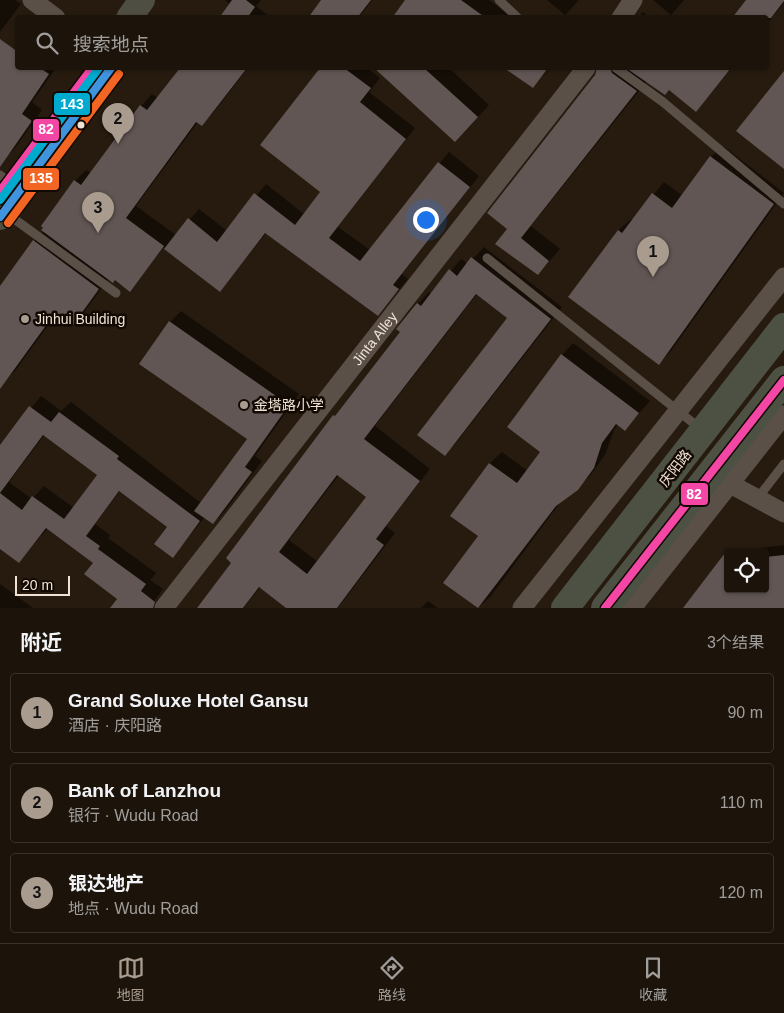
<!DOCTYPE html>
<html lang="zh">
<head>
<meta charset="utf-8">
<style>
  :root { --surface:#1c140a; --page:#292118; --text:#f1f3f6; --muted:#a09e9c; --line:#3a332b; --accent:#a99c8f }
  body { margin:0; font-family:Helvetica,"Noto Sans SC",sans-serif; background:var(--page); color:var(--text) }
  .controls { position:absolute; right:15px; bottom:15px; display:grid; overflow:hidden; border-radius:5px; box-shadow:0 1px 4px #0004 }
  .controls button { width:45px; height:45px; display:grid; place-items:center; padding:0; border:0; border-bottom:1px solid var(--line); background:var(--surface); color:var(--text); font:25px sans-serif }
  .scale { position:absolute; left:15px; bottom:12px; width:55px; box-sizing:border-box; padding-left:5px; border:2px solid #f0e2d4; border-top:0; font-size:14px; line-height:18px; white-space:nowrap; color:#f0e2d4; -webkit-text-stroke:4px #120902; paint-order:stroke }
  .you { position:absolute; left:425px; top:219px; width:18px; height:18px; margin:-12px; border:4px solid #fff; border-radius:50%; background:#1a73e8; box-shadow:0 0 0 8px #1a73e833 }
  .badge { display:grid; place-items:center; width:32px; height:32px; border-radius:50%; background:var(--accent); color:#111; font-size:16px; font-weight:700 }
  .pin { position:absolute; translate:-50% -41px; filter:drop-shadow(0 1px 2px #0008) }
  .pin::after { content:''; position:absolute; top:26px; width:18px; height:15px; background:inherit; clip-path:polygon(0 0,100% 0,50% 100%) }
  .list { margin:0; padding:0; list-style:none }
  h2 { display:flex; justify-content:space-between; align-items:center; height:65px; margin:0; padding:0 20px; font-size:21px }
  h2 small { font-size:16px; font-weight:400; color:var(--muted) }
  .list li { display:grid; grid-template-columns:32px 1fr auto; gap:15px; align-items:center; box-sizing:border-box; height:80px; margin:0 10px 10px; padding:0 10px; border:1px solid var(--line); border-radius:5px }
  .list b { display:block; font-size:19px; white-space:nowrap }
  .list p { margin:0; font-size:16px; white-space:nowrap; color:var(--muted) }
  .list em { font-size:16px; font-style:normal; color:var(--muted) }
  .icon { flex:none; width:28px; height:28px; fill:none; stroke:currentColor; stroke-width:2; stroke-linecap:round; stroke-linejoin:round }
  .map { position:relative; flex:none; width:784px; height:608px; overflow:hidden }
  .search { position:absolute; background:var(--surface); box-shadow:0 1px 4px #0004; left:15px; right:15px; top:15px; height:55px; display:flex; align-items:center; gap:12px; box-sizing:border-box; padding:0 18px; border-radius:5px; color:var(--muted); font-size:19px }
  .sheet { height:335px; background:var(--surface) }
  nav { display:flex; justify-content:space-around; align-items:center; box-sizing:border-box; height:70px; border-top:1px solid var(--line); background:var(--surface); font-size:14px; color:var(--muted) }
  nav a { display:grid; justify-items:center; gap:2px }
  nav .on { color:var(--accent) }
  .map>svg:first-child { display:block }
</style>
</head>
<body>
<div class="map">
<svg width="784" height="608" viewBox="0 0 784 608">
  <rect width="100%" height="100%" fill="#261b0e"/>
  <path fill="#0007" fill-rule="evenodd" d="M0 0H15L21 4 0 32Z
    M225 0H261L256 6 271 18H221L231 5Z
    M323 0H372L358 18H309Z
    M406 0H489L513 18H437Z
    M547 0H579L565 15Z
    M653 0H684L671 15Z
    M747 0H784V3L766 25V18Z
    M643 12 650 18H638Z
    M18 45V68H56L32 102 42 110 15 148 4 159H0V69Z
    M182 68H248L213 113 202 124 198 122 136 206 176 235 199 209 227 231 266 184 304 214 322 191 262 145 322 68H367L380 78 369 92 415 128 338 227 370 250 449 152 479 176 402 274 408 279 378 314 267 232 220 290 164 247 130 290 115 279 109 278 84 312 73 324 57 313 15 371 3 383 0 380V288L34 241 44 231 75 181 86 170 91 173 141 106 152 94 158 98Z
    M386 68H449L489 105 467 129 381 72Z
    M506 68H550L532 87Z
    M599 68H732L696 110 669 89 647 81 531 226 560 249 538 274 509 229Z
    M723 146 784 193 671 351 659 363 570 297 619 230 631 219 633 220 664 182 683 196 711 157Z
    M484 247 562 307 456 443 445 454 509 318 477 294 375 426 430 469 386 526 395 533 338 608H288L260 587 244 608H198L402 332 418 304 429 292 431 294 461 259 468 264ZM339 475 368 497 318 562 289 540Z
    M181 311 299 394 255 456 262 461 224 512 213 523 205 517 173 556 168 527 120 491 95 524 110 535 108 538 156 573 150 580 163 589 149 608H112L119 599 94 562 48 528 18 562 0 548V447L41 396 61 411 71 402 201 503 249 439 170 322ZM45 434 99 474 74 508 44 486 32 499 9 482Z
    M573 343 650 401 625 429 618 424 614 430 605 455 589 477 562 500 491 596 479 607 445 582 479 536 452 516 490 463 502 452 528 471 542 451 562 355Z
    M784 545V608H685L728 589H765V552H730Z
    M0 584 33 608H0Z
    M428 601 438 608H421Z"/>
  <path fill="#615654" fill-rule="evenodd" d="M232 0H246L255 7 247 18H219Z
    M321 0H371L357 18H308Z
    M405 0H461L486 18H392Z
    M746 0H784V1L771 18H732Z
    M0 39 18 52V68H40L49 74 22 114 32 121 0 167Z
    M180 68H247L202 126 196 122 126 218 164 246 130 292 115 280 113 283 41 230 43 228 41 226 74 180 81 185 140 105 147 110Z
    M320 68H344L371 88 360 102 406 139 329 238 360 261 438 162 470 187 393 285 399 289 378 316 265 233 220 292 164 249 188 218 217 242 254 193 295 225 320 192 260 145Z
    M374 68H424L478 117 455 142Z
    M504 68H548L533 88Z
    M597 68H610L612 73 637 91 521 238 549 261 538 275 495 244 507 229 487 213 595 75Z
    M626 68H731L696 112 669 90 665 95Z
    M784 71V169L736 131Z
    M710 156 774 204 659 365 568 297 618 230 622 233 652 193 672 208Z
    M33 240 99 289 73 325 55 313 0 389V286Z
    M471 257 551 319 445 456 417 435 507 318 476 294 364 439 420 481 376 539 384 545 337 608H286L259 587 243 608H197L231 563 226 558 333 415 335 416 400 332 396 329 417 303 421 306 449 269 457 276ZM337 475 366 497 307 574 279 552Z
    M169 321 289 405 245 467 252 472 213 524 194 511 247 439 139 364Z
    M561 354 639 413 625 431 616 424 602 443 594 468 578 490 556 506 478 608 443 583 478 536 450 516 489 463 517 483 540 452 507 427Z
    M29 406 51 422 59 412 119 456 117 459 200 521 173 558 154 544 167 527 119 491 86 536 100 546 98 549 146 584 141 591 155 602 153 608H110L117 599 84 574 93 563 46 528 19 563 0 549V493L22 510 32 496 64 519 97 475 43 435 0 493V445Z
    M728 549V589H765V557L784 555V608H683Z"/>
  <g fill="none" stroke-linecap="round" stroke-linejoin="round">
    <path stroke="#5a5048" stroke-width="9" d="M499 0 518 18
      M616 68 663 102 784 204
      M0 175 18 189
      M6 213 116 293
      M487 258 702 430
      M757 499 784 464"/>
    <g stroke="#5a5048" stroke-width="19">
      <path d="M32 0 56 18"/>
      <path d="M621 18 633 0"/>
      <path d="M721 479 784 513"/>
      <path id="s1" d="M164 608 586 68"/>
      <path d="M522 608 784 277"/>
      <path d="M632 608 784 415"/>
    </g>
    <path stroke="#4f4e42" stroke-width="26" d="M129 18 142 0
      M0 217 111 68"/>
    <path stroke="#4c5144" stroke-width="28" d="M565 608 784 327
      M605 608 784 380"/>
    <g stroke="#120902" stroke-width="11">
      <path id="bus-1" d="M0 191 92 68
        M605 608 784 380"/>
    </g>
    <g stroke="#120902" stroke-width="11">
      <path id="bus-2" d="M8 223 119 74"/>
    </g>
    <g stroke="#120902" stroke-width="11">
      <path id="bus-3" d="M0 200 99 68"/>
    </g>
    <g stroke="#120902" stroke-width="11">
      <path id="bus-4" d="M0 217 111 68"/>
    </g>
    <use href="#bus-1" stroke="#f346a5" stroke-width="8"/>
    <use href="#bus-2" stroke="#f26522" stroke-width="8"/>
    <use href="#bus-3" stroke="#00a9ce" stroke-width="8"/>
    <use href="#bus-4" stroke="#4094de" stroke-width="8"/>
  </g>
  <circle fill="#f0e2d4" stroke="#120902" stroke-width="2" cx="81" cy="125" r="4.5"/>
  <g fill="#a99c8f" stroke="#120902" stroke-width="2">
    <circle cx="25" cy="319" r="5"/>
    <circle cx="244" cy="405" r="5"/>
  </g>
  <g text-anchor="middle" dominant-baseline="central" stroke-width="5" stroke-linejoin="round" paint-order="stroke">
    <g font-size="14" fill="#f0e2d4" stroke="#120902" text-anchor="start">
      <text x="35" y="319">Jinhui Building</text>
      <text x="254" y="405">金塔路小学</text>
    </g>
    <g font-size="14" fill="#f0e2d4" stroke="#120902">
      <text stroke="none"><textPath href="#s1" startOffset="342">Jinta Alley</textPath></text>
      <text transform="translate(675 468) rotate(-52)">庆阳路</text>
    </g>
  </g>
  <g stroke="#120902" stroke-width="2">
    <rect x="53" y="92" width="38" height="24" rx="5" fill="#00a9ce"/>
    <rect x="32" y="118" width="28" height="24" rx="5" fill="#f346a5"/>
    <rect x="22" y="167" width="38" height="24" rx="5" fill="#f26522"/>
    <rect x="680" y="482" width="29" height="24" rx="5" fill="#f346a5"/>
  </g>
  <g font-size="14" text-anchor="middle" font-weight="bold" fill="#fff">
    <text x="72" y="109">143</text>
    <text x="46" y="134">82</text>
    <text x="41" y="183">135</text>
    <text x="694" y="499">82</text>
  </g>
</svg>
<div class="controls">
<button><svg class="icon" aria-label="locate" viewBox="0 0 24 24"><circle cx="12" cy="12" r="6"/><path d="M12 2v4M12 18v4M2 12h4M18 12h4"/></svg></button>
</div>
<div class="scale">20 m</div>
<div class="you"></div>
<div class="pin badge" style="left:653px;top:277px">1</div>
<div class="pin badge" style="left:118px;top:144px">2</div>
<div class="pin badge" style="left:98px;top:233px">3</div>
<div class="search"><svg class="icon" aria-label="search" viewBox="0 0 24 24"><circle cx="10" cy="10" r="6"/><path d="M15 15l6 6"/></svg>搜索地点</div>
</div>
<section class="sheet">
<h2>附近<small>3个结果</small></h2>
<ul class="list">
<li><span class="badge">1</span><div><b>Grand Soluxe Hotel Gansu</b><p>酒店 · 庆阳路</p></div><em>90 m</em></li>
<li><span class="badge">2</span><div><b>Bank of Lanzhou</b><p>银行 · Wudu Road</p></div><em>110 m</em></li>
<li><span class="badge">3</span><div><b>银达地产</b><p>地点 · Wudu Road</p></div><em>120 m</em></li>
</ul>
</section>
<nav>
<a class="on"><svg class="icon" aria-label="map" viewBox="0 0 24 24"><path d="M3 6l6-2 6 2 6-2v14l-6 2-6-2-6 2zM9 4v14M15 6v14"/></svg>地图</a>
<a><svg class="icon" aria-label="directions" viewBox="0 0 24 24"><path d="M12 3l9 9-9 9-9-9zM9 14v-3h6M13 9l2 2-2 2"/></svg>路线</a>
<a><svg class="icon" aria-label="saved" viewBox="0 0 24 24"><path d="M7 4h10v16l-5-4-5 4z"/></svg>收藏</a>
</nav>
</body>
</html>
